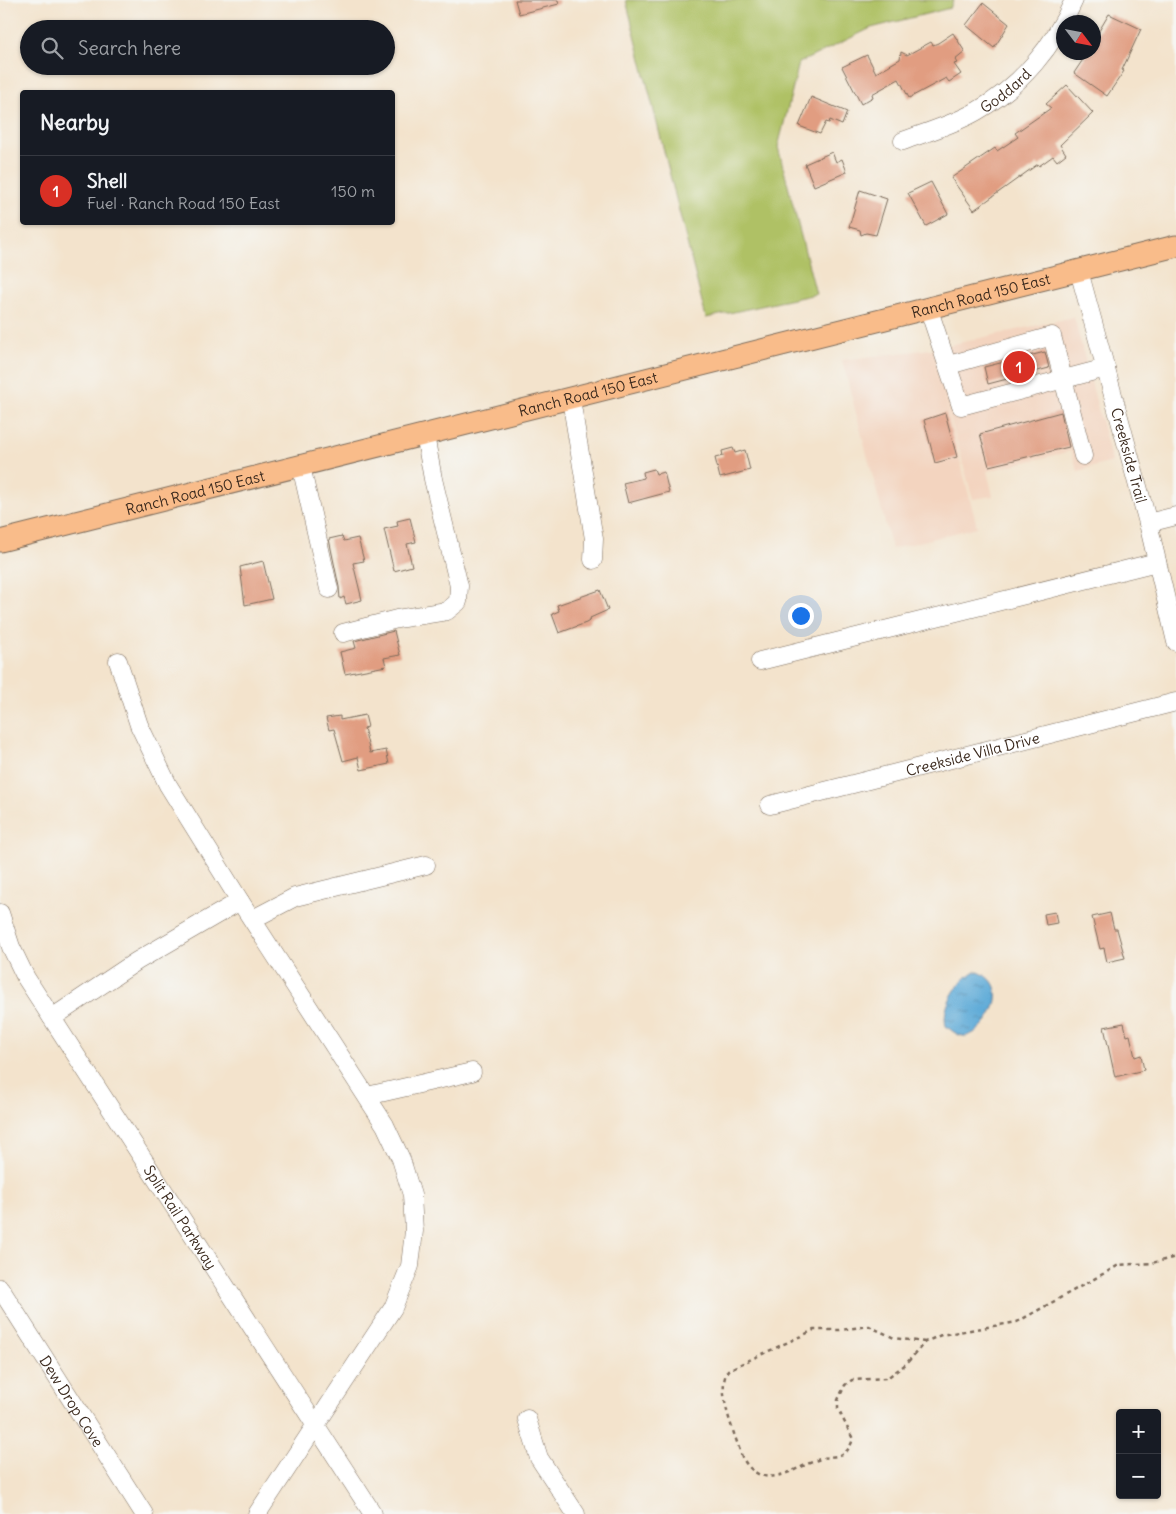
<!DOCTYPE html>
<html lang="en">
<head>
<meta charset="utf-8">
<style>
  :root { --surface:#171b24; --page:#20242c; --text:#f1f3f6; --muted:#9ea1a6; --line:#363941; --accent:#d93025 }
  body { margin:0; font-family:Delius,sans-serif; background:var(--page); color:var(--text) }
  .controls { position:absolute; right:15px; bottom:15px; display:grid; overflow:hidden; border-radius:5px; box-shadow:0 1px 4px #0004 }
  .controls button { width:45px; height:45px; display:grid; place-items:center; padding:0; border:0; border-bottom:1px solid var(--line); background:var(--surface); color:var(--text); font:25px sans-serif }
  .compass { position:absolute; left:1056px; top:15px; width:45px; height:45px; border-radius:50%; background:var(--surface); box-shadow:0 1px 4px #0004; rotate:122deg }
  .you { position:absolute; left:800px; top:615px; width:18px; height:18px; margin:-12px; border:4px solid #fff; border-radius:50%; background:#1a73e8; box-shadow:0 0 0 8px #1a73e833 }
  .badge { display:grid; place-items:center; width:32px; height:32px; border-radius:50%; background:var(--accent); color:#fff; font-size:16px; font-weight:700 }
  .pin { position:absolute; translate:-50% -50%; border:2px solid #fff; box-shadow:0 1px 5px #0006 }
  .list { margin:0; padding:0; list-style:none }
  h2 { display:flex; justify-content:space-between; align-items:center; height:65px; margin:0; padding:0 20px; font-size:21px }
  h2 small { font-size:16px; font-weight:400; color:var(--muted) }
  .list li { display:grid; grid-template-columns:32px 1fr auto; gap:15px; align-items:center; box-sizing:border-box; height:70px; padding:0 20px; border-top:1px solid var(--line) }
  .list b { display:block; font-size:19px; white-space:nowrap }
  .list p { margin:0; font-size:16px; white-space:nowrap; color:var(--muted) }
  .list em { font-size:16px; font-style:normal; color:var(--muted) }
  .icon { flex:none; width:28px; height:28px; fill:none; stroke:currentColor; stroke-width:2; stroke-linecap:round; stroke-linejoin:round }
  .map { position:relative; flex:none; width:1176px; height:1514px; overflow:hidden }
  .search { position:absolute; background:var(--surface); box-shadow:0 1px 4px #0004; left:20px; top:20px; width:375px; height:55px; display:flex; align-items:center; gap:12px; box-sizing:border-box; padding:0 18px; border-radius:28px; color:var(--muted); font-size:19px }
  .panel { position:absolute; background:var(--surface); box-shadow:0 1px 4px #0004; left:20px; top:90px; width:375px; height:135px; border-radius:5px }
  .map>svg:first-child { display:block }
</style>
</head>
<body>
<div class="map">
<svg width="1176" height="1514" viewBox="0 0 1176 1514">
  <defs>
    <pattern id="water-ripples" width="26" height="14" patternUnits="userSpaceOnUse" patternTransform="scale(1.25)"><rect width="26" height="14" fill="#5fabd8"/><path d="M2 4q2-2 4 0t4 0M15 11q2-2 4 0t4 0" fill="none" stroke="#508baf"/></pattern>
  </defs>
  <rect width="100%" height="100%" fill="#f6f6f2"/>
  <filter id="ink" filterUnits="userSpaceOnUse"><feTurbulence type="fractalNoise" baseFrequency=".02" numOctaves="2"/><feDisplacementMap in="SourceGraphic" scale="10" xChannelSelector="R" yChannelSelector="G"/><feConvolveMatrix kernelMatrix="1 2 1 2 8 2 1 2 1" color-interpolation-filters="sRGB"/></filter>
  <filter id="wash" filterUnits="userSpaceOnUse"><feTurbulence type="fractalNoise" baseFrequency=".0096" numOctaves="4" result="noise"/><feDisplacementMap in="SourceGraphic" scale="20" xChannelSelector="R" yChannelSelector="G"/><feGaussianBlur stdDeviation="1.12" result="paint"/><feColorMatrix in="noise" values="0 0 0 0 0 0 0 0 0 0 0 0 0 0 0 0 0 1.4 0 .05"/><feComposite in="paint" operator="in"/></filter>
  <g filter="url(#wash)">
    <rect width="100%" height="100%" fill="#f3e3cc"/>
    <path fill="#f3d4bf" d="M1074 317 1112 462 1078 471 1071 451 987 471 993 496 973 499 941 385 977 527 892 549 842 360 932 349Z"/>
    <path fill="#afc165" stroke="#757642" d="M626 0H954L950 8 871 28 799 63 778 147 816 294 706 318Z"/>
    <path fill="url(#water-ripples)" stroke="#4d6a7b" d="M975 971C1020 984 983 1038 963 1036 957 1035 951 1030 946 1026 941 1006 958 981 975 971Z"/>
    <g id="blocks">
      <path fill="#e19d81" d="M515 0H558L559 4 519 14Z
        M983 3 1009 24 994 48 966 25Z
        M1109 14 1141 29 1122 70 1124 71 1107 96 1074 73 1088 52H1094V44L1099 37 1096 36Z
        M953 33 965 52 955 60 957 63 954 64 961 74 949 82 946 78 909 98 899 79 872 94 873 97 861 104 842 67 867 55 876 73 900 59 901 52 907 55 931 42 933 45 938 43Z
        M1067 85 1093 113 1060 145 1066 154 1057 161 1053 156 1039 166 1038 164 974 210 951 178 995 148 997 151 1018 137 1015 133 1051 108 1046 104Z
        M811 97 847 112 842 125 830 120 829 123 826 122 820 134 799 126Z
        M832 152 836 162 842 159 847 172 814 186 805 164Z
        M931 182 948 214 926 226 908 193Z
        M860 190 887 199 876 235 866 233 861 235 860 230 849 227Z
        M1045 352 1049 368 988 384 984 367Z
        M1061 412 1069 447 989 466 980 434Z
        M945 413 957 457 935 463 924 420Z
        M733 448 735 453 745 450 750 470 720 478 715 458 723 456 722 451Z
        M654 469 656 474 664 472 669 492 628 503 623 483 644 478 643 472Z
        M410 518 416 542 407 544 412 566 394 571 384 529 398 526 397 521Z
        M342 536 344 541 358 538 364 561 353 563 362 600 346 604 344 597 340 599 339 587 329 539Z
        M263 561 272 599 245 605 240 567Z
        M600 590 608 610 590 618 591 620 586 623 559 633 552 614 559 611 557 605Z
        M394 631 400 655 384 658 386 666 345 674 340 652 356 648 354 641Z
        M365 715 368 727 364 728 370 753 386 750 389 764 361 770 358 757 343 761 334 729 329 730 326 718 340 716V720Z
        M1055 912 1057 923 1046 925 1044 914Z
        M1110 913 1114 929H1117L1125 958 1107 962 1104 948 1100 949 1092 917Z
        M1124 1023 1127 1036 1130 1035 1135 1057 1141 1055 1144 1070 1115 1077 1104 1027Z"/>
    </g>
  </g>
  <g filter="url(#ink)">
    <use href="#blocks" fill-opacity="0" stroke="#7b6b5b" stroke-width="1"/>
    <g fill="none" stroke-linecap="round" stroke-linejoin="round">
      <g stroke="#7b6b5b" stroke-width="19">
        <g id="minor">
          <path id="s1" d="M903 141C927 132 955 124 977 111 1021 86 1054 46 1074 0"/>
          <path id="s2" d="M1079 271 1148 523 1176 642"/>
          <path d="M929 310 961 406 1106 368"/>
          <path d="M949 365 1052 336 1083 456"/>
          <path d="M571 399 594 539 593 560"/>
          <path d="M301 466 329 589"/>
          <path d="M1148 523 1176 516"/>
          <path d="M343 633 397 619 447 611 458 602 459 586 433 479 425 435"/>
          <path d="M118 661 139 725 168 785 240 901 385 1125 401 1159 412 1195 414 1231 410 1266 393 1308 257 1514"/>
          <path d="M760 661 1157 562"/>
          <path id="s3" d="M770 805 1176 702"/>
          <path id="s4" d="M0 913 11 947 26 978 373 1514"/>
          <path d="M253 919 295 897 426 865"/>
          <path d="M52 1018 137 961 240 901"/>
          <path d="M367 1096 472 1072"/>
          <path id="s5" d="M0 1288 144 1514"/>
          <path d="M527 1419 539 1458 576 1514"/>
        </g>
      </g>
      <g stroke="#7b6b5b" stroke-width="23">
        <g id="major">
          <path id="s6" d="M0 541 1176 246"/>
        </g>
      </g>
      <path stroke="#7b6b5b" stroke-width="2.5" stroke-dasharray="4 4" stroke-linecap="butt" d="M925 1342 894 1338 869 1326 840 1330H814L728 1370C715 1391 735 1434 742 1457 763 1494 791 1469 820 1459 837 1454 846 1460 853 1439L838 1409V1400L845 1385 852 1380 887 1378 906 1364 925 1342 941 1335 1017 1322 1119 1265 1152 1263 1176 1257"/>
      <use href="#minor" stroke="#fff" stroke-width="18"/>
      <use href="#major" stroke="#f9bc8a" stroke-width="21"/>
    </g>
  </g>
  <g text-anchor="middle" dominant-baseline="central" stroke-width="5" stroke-linejoin="round" paint-order="stroke">
    <g font-size="15" fill="#3b2a1e" stroke="#f6f6f2">
      <text stroke="none"><textPath href="#s1" startOffset="115">Goddard</textPath></text>
      <text stroke="none"><textPath href="#s6" startOffset="1011">Ranch Road 150 East</textPath></text>
      <text stroke="none"><textPath href="#s6" startOffset="606">Ranch Road 150 East</textPath></text>
      <text stroke="none"><textPath href="#s2" startOffset="191">Creekside Trail</textPath></text>
      <text stroke="none"><textPath href="#s6" startOffset="201">Ranch Road 150 East</textPath></text>
      <text stroke="none"><textPath href="#s3" startOffset="209">Creekside Villa Drive</textPath></text>
      <text stroke="none"><textPath href="#s4" startOffset="355">Split Rail Parkway</textPath></text>
      <text stroke="none"><textPath href="#s5" startOffset="134">Dew Drop Cove</textPath></text>
    </g>
  </g>
</svg>
<div class="controls">
<button>+</button>
<button>−</button>
</div>
<svg class="compass" viewBox="-18 -18 36 36"><path d="M0-13l5 13h-10z" fill="#e53935"/><path d="M0 13l5-13h-10z" fill="#9ea1a6"/></svg>
<div class="you"></div>
<div class="pin badge" style="left:1019px;top:367px">1</div>
<div class="search"><svg class="icon" aria-label="search" viewBox="0 0 24 24"><circle cx="10" cy="10" r="6"/><path d="M15 15l6 6"/></svg>Search here</div>
<section class="panel">
<h2>Nearby<small></small></h2>
<ul class="list">
<li><span class="badge">1</span><div><b>Shell</b><p>Fuel · Ranch Road 150 East</p></div><em>150 m</em></li>
</ul>
</section>
</div>
</body>
</html>
